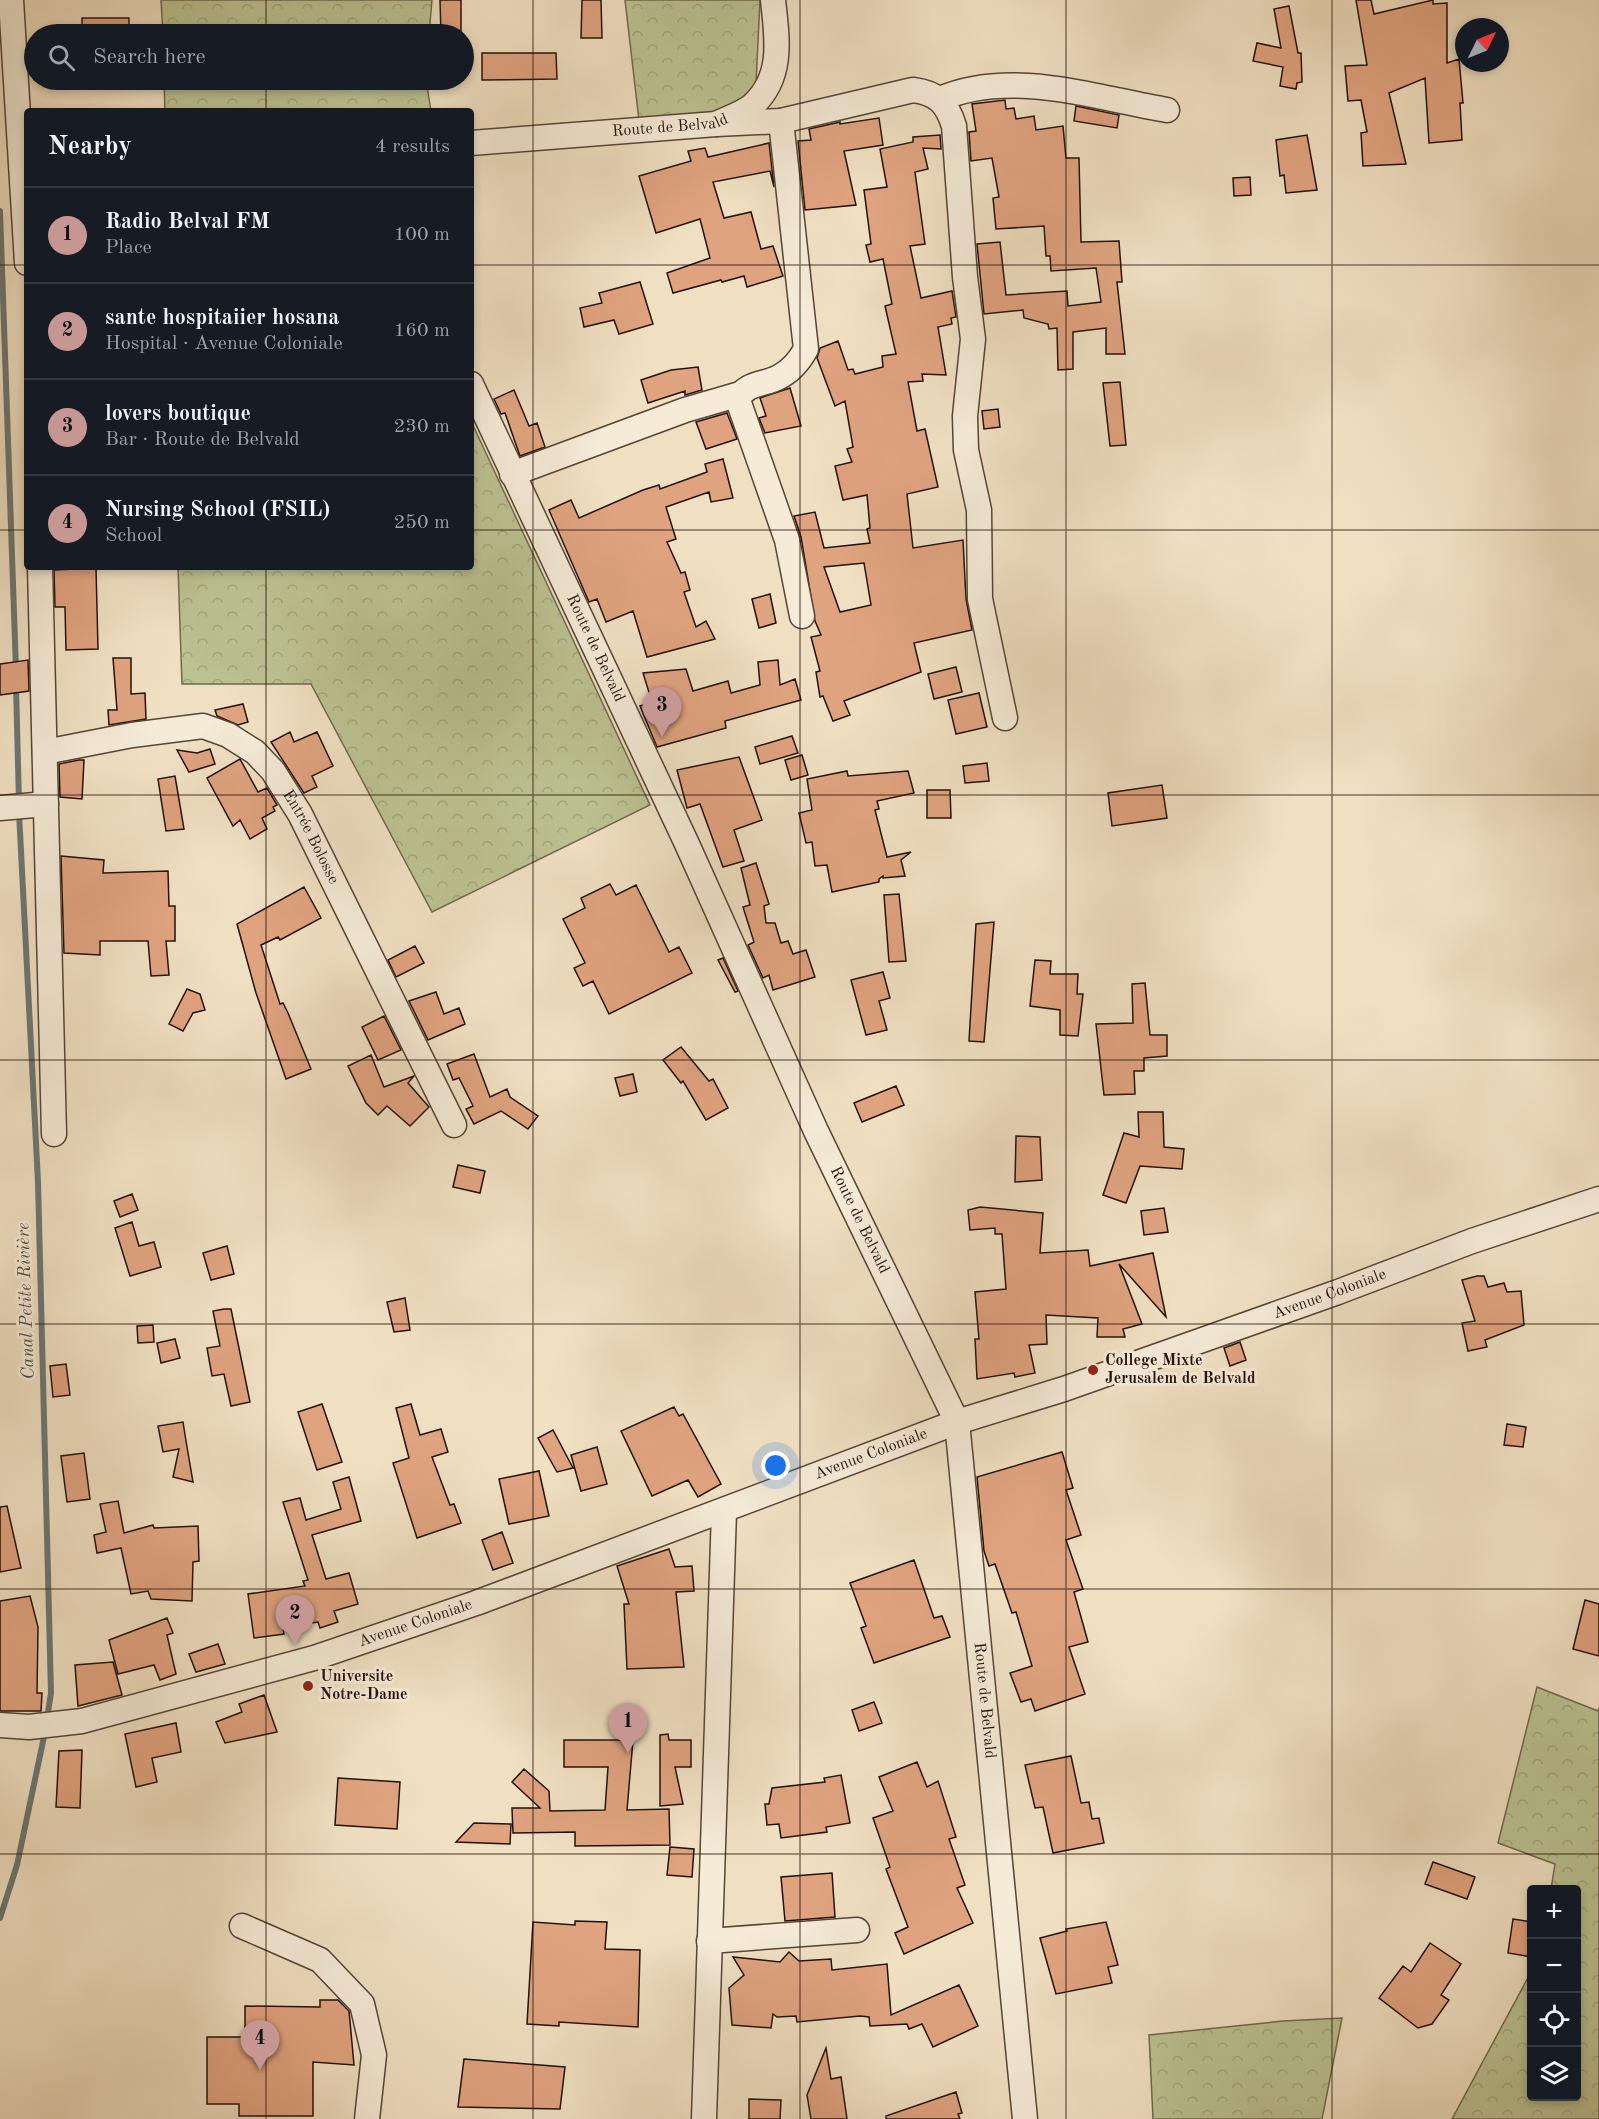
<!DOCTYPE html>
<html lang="en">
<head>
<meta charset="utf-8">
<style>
  :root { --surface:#171b24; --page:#242831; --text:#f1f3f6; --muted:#9ea1a6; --line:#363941; --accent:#c59692 }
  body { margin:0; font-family:"Old Standard TT",serif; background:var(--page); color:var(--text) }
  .controls { position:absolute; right:18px; bottom:18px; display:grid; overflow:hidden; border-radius:6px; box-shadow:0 3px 9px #0003 }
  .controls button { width:54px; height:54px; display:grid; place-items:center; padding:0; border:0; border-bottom:2px solid var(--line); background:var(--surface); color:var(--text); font:30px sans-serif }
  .compass { position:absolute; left:1455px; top:18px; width:54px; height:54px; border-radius:50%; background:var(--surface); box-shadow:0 3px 9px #0003; rotate:47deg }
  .you { position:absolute; left:776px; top:1466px; width:21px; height:21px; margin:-15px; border:4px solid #fff; border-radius:50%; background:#1a73e8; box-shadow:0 0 0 9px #1a73e833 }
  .badge { display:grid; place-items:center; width:39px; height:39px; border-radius:50%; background:var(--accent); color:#111; font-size:20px; font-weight:700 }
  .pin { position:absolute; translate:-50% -50px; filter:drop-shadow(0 2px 3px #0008) }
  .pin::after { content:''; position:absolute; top:32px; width:21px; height:18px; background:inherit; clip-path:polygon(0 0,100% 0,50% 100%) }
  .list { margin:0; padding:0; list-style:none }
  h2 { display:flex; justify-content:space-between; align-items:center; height:78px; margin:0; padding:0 24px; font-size:26px }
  h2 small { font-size:20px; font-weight:400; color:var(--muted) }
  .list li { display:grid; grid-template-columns:39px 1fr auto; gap:18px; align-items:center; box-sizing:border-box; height:96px; padding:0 24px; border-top:2px solid var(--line) }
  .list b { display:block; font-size:22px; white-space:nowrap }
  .list p { margin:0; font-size:20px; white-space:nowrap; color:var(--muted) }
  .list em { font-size:20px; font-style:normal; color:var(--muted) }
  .icon { flex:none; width:33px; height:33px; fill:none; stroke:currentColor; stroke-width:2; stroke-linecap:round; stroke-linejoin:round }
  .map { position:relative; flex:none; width:1599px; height:2119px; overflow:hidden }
  .search { position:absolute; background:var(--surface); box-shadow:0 3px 9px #0003; left:24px; top:24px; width:450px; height:66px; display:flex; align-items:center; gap:15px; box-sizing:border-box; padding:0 21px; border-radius:33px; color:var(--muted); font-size:22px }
  .panel { position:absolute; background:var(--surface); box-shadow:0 3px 9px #0003; left:24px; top:108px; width:450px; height:462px; border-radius:6px }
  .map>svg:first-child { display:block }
</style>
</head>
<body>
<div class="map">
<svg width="1599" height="2119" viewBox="0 0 1599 2119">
  <defs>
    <pattern id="forest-crowns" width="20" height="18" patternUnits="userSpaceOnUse" patternTransform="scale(1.5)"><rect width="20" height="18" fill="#bcc292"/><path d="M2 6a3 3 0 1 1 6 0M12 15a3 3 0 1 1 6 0" fill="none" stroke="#a1a67d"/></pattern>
  </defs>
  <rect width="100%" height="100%" fill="#f0e0c2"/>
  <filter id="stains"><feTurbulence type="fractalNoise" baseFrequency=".00333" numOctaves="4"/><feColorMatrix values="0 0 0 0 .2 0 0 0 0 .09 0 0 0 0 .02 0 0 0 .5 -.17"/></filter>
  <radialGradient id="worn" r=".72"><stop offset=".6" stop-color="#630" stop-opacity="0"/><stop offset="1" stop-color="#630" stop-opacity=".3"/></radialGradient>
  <path fill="url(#forest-crowns)" stroke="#6f6a4e" stroke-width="1.5" d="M161 0H432L429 34H163Z
    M625 0H760L756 84 721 125 640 129Z
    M164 80H426L431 111H165Z
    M471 421 650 805 432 912 311 684H182L178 567H471Z
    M1537 1687 1598 1711 1599 1708V2119H1452L1531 1972 1532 2096H1576V1890L1551 1889 1555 1864 1498 1843Z
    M1342 2018 1322 2119H1153L1149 2035 1283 2021Z"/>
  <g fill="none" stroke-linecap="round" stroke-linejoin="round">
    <path stroke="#6c7774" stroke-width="6" d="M0 211 16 670
      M16 686 19 802
      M19 812 38 1182 51 1693 47 1719
      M0 1918 17 1865 45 1732"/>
  </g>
  <path fill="#e0a380" stroke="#22110a" stroke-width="1.5" fill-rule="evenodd" d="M440 0H461V34H441Z
    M582 0H601L602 38H581Z
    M1356 0H1371L1374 14 1433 0V4L1447 3V63L1459 59 1463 103H1460L1462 140 1429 143 1425 78 1389 93 1406 164 1363 166 1361 133 1367 132 1361 100 1348 101 1345 66 1367 65Z
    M1289 6 1298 53H1301L1302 82 1297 83 1296 89 1280 86 1283 67 1253 61 1257 43 1281 48 1274 9Z
    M82 18H129V34H82Z
    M482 53H556L557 79 482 80Z
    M1005 100 1006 109 1014 108 1016 119 1034 116 1036 130 1063 126 1066 158H1079L1081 242 1119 241 1122 282H1117L1125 354H1106V328L1073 332V369L1058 370 1057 328 1049 329 1048 324 1024 318 1023 310 984 314 977 244 1000 242 1006 295 1067 291 1068 306 1101 302 1096 268 1051 271 1050 256H1046L1044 226 996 229 993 198 999 197 992 158 971 161 969 132 976 131 972 104Z
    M1076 106 1119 115 1117 128 1074 121Z
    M879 118 883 145 844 151 856 205 805 210 798 141 811 140 809 129 840 122V124Z
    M940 135 941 149 923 148 928 169 915 172 925 244 910 246 921 298 952 291 956 317 951 318 952 324 938 327 946 375 922 374 923 381 908 382 917 431 925 429 938 487 907 494 913 548 963 540 966 599 972 630 914 643 921 672 844 701 850 715 833 721 823 696 820 697 816 672 820 671 811 637 821 635 815 621 801 537 794 516 815 512 824 548 870 543 867 529 870 528 867 495 843 500 835 466 852 462 847 449 853 447 845 401 835 406 817 358 820 348 838 341 848 370 853 369 855 374 883 367 882 356 896 354 885 306 892 304 883 259 870 262 866 245 871 244 864 190 887 187 880 149 913 142V137ZM864 563 871 605 840 612 824 567Z
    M1307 135 1317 190 1286 193 1284 175 1280 176 1276 140Z
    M769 143 774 187 770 171 713 182 724 218 751 212 761 249 773 246 783 276 747 287 744 276 722 282 721 280 673 293 667 273 710 258 700 219 656 233 639 176 691 161 688 151 705 148 708 157Z
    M1250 177 1251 195 1234 196 1233 178Z
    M640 282 653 324 619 334 614 320 584 327 580 308 602 303 599 293Z
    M698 367 702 390 685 395V391L648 403 641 380 671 370Z
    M1120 382 1126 445 1110 446 1103 383Z
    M790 388 801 426 765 433 759 418 766 416 760 398Z
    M514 390 529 426 537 423 545 447 520 456 505 413 501 414 494 399Z
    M998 409 1000 427 984 429 982 411Z
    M727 413 737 439 706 449 696 422Z
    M723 459 733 498 711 502 709 492 666 507 676 539 667 542 681 573 685 572 690 590 684 592 696 627 706 621 715 639 647 657 633 611 606 622 597 599 589 602 549 510 571 500 579 518 643 490 659 485 660 489 707 472 705 464Z
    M96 568 98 649 66 650 65 607H55L54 570Z
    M770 594 776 623 759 628 752 599Z
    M113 658H131V694L145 693 146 719 109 725 108 710H117Z
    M28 660 29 691 0 695V664Z
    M778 660 780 685 795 679 801 700 725 721 726 728 657 747 640 706 652 702 643 673 686 669 693 691 728 681 731 693 760 685 758 662Z
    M956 667 962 692 934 699 928 674Z
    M979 693 987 727 956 734 948 700Z
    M243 704 248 722 238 725 217 716 215 710Z
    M290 732 294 742 317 732 333 766 312 776 317 787 304 793 271 742Z
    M792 736 798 753 760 764 755 747Z
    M210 749 215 764 189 772 177 750 197 753Z
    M802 755 808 775 791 780 785 760Z
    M739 757 762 820 734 830 744 861 723 867 700 804 687 808 677 770Z
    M240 759 258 792 267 788 277 805 273 807 275 811 262 818 267 829 250 839 240 820 233 826 207 778Z
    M79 760H84L82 799 60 797 59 764Z
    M987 763 989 781 965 783 963 766Z
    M847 771 848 776 908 771 914 793 877 801 879 809 875 810 887 857 911 852 901 860 905 876 883 878V876L879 879V882L832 892 827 865 815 866 812 842 806 843 799 813 812 810 807 779Z
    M175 776 184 829 166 831 158 779Z
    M1162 785 1167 818 1112 826 1108 793Z
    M927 790H950L951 818H927Z
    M61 856 104 860 103 873 168 871 169 906H175V941H166L169 975 151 976 148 941H100V955L64 953Z
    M756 863 769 904 764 906 766 923H775L781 943 788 941 793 954 806 950 815 977 773 990 769 975 763 978 748 945 754 942 743 907 750 905 741 868Z
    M610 884 616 895 636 885 669 952 679 947 692 973 609 1014 593 981 583 986 574 968 585 963 563 919 585 908 581 898Z
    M304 887 321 918 280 940 278 937 261 945 280 1004 283 1003 288 1013 311 1069 286 1079 256 993 237 924Z
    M899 894 906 961 889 962 884 895Z
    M994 922 984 1042 969 1041 976 924Z
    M415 946 424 963 396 977 388 960Z
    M723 958 738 991 735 992 718 960Z
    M1035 960 1051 961 1050 974H1078L1077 994H1083L1078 1036 1060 1035V1010L1030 1006Z
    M883 972 890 998 879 1001 887 1030 866 1035 851 980Z
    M1145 983 1150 1035H1167V1056L1144 1058V1071H1134L1135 1094 1104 1095 1096 1024 1133 1023 1132 984Z
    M187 989 200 994 205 1010 193 1013 183 1031 169 1024Z
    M436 992 444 1014 459 1008 465 1024 428 1040 409 1001Z
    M384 1016 401 1050 378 1060 362 1027Z
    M681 1047 709 1081 713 1079 728 1108 706 1120 683 1081 681 1083 663 1060Z
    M474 1054 490 1097 507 1089 510 1097 538 1116 528 1129 501 1111 474 1124 466 1109 473 1106 459 1078 453 1080 447 1064Z
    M371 1055 384 1087 414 1076 408 1083 429 1107 410 1126 387 1106 378 1115 366 1103 348 1066Z
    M633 1074 637 1092 620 1096 615 1078Z
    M896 1086 904 1105 862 1122 854 1103Z
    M1138 1112H1163L1164 1147 1184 1149 1182 1169 1140 1166 1126 1203 1103 1195 1124 1133 1139 1137Z
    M1016 1136 1040 1137 1042 1180 1015 1182Z
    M458 1165 485 1171 480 1193 453 1187Z
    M132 1194 138 1210 120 1217 114 1201Z
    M980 1207 1043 1213 1040 1253 1088 1250 1090 1266 1153 1253 1166 1317 1119 1264 1142 1324 1123 1329 1125 1337H1097L1098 1318 1046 1315 1047 1344 1029 1345 1035 1373 1015 1377 1014 1373 977 1379 975 1339H979L975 1292 1006 1289 1002 1234H995V1228L970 1230 968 1210Z
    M1164 1208 1168 1232 1144 1235 1141 1211Z
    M132 1222 139 1246 154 1242 161 1267 130 1276 115 1228Z
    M227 1246 234 1274 211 1280 203 1253Z
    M1477 1276H1484L1488 1287 1504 1283 1507 1292 1521 1291 1524 1325 1485 1340 1487 1347 1468 1351 1462 1323 1475 1321 1462 1280Z
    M405 1298 410 1330 394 1332 387 1302Z
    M224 1309H231L250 1402 231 1406 224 1374 212 1376 207 1348 220 1346 213 1311Z
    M153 1325 154 1342 138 1343 137 1326Z
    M175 1339 180 1358 161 1363 157 1343Z
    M1240 1342 1246 1360 1230 1366 1224 1348Z
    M66 1364 70 1395 53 1397 50 1366Z
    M322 1404 342 1462 317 1470 298 1412Z
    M411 1404 420 1435 441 1429 448 1452 432 1457 450 1505 454 1504 461 1523 417 1538 393 1463 409 1458 396 1408Z
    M674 1407 679 1416 683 1414 721 1484 698 1497 688 1480 652 1496 621 1431Z
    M183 1422 186 1441 193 1482 173 1477 179 1449 163 1452 158 1426Z
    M1507 1424 1526 1427 1523 1447 1504 1445Z
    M553 1430 573 1468 557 1472 538 1438Z
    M597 1447 607 1484 581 1491 571 1455Z
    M1062 1452 1073 1488 1066 1490 1081 1535 1066 1540 1083 1589 1074 1592 1088 1642 1069 1647 1085 1694 1035 1711 1031 1699 1021 1702 1010 1673 1032 1666 1016 1612 1012 1613 995 1564 989 1566 984 1551 977 1477Z
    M84 1453 90 1499 67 1502 61 1456Z
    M539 1471 549 1516 509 1524 499 1479Z
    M349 1477 361 1521 312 1535 326 1579 349 1573 358 1604 334 1611 338 1622 320 1628 318 1622 283 1627 284 1634 254 1638 248 1594 305 1586 303 1581 308 1580 283 1502 300 1498 306 1520 341 1509 333 1482Z
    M118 1501 124 1533 153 1525 154 1528 198 1526 199 1561 193 1562 192 1601 151 1599 148 1591 131 1594 121 1548 97 1553 94 1535 106 1532 100 1504Z
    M7 1506 21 1568 0 1572V1507Z
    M502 1532 513 1563 493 1570 482 1540Z
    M669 1549 675 1567 692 1566 694 1591 676 1592 684 1667 627 1669 624 1604H629L617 1566Z
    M914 1560 934 1618 942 1616 950 1637 874 1663 861 1628 866 1626 850 1583Z
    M30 1596 38 1627 37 1693H42L41 1711H0V1601Z
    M1585 1600 1599 1604V1656L1573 1649Z
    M167 1618 173 1633 167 1635 176 1674 160 1680 154 1665 118 1674 109 1640Z
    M218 1644 225 1664 196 1672 189 1654Z
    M113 1662 122 1695 78 1706 75 1665Z
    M264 1695 277 1732 225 1743 216 1722 242 1712 239 1704Z
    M874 1702 882 1723 859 1731 852 1710Z
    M176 1723 181 1752 152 1758 157 1782 136 1787 125 1734Z
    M668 1734 669 1740H691V1767H675L683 1804 660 1806V1735Z
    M564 1740H633L627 1810 669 1809 670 1845 575 1846V1832L513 1833 512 1808H540L512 1782 524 1769 549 1791 550 1811 605 1810 608 1767H564Z
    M82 1750 80 1808 56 1807 59 1751Z
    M1071 1756 1081 1803 1089 1802 1092 1819 1099 1818 1104 1843 1053 1853 1043 1807 1035 1808 1025 1765Z
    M917 1762 927 1787 938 1781 956 1837 949 1839 965 1885 957 1888 973 1923 904 1954 895 1933 908 1927 886 1869 890 1867 873 1818 893 1811 879 1777Z
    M841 1775 850 1823 826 1827 827 1832 781 1838 779 1824 767 1825 765 1804H769L772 1788 825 1782 824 1778Z
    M338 1778 400 1782 397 1829 335 1825Z
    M474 1823 511 1824 510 1844 456 1842Z
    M670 1847 694 1849 692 1877 667 1875Z
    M1433 1862 1475 1877 1467 1899 1425 1884Z
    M832 1873 835 1917 785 1921 781 1877Z
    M1513 1919 1532 1922V1957L1508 1953Z
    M575 1921 607 1922 605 1949 640 1950 638 2027 559 2022V2026L527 2024 533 1922 575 1925Z
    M1106 1922 1118 1965 1108 1967 1112 1983 1056 1994 1040 1938 1067 1931 1066 1929Z
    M1430 1943 1461 1964 1441 1995 1449 2000 1432 2024 1418 2028 1379 1998 1403 1966 1411 1972Z
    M789 1952 799 1961 831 1959 832 1970 887 1964 891 2015 959 1985 978 2026 933 2047 922 2024 909 2029 907 2024 870 2026 869 2017 860 2016 797 2022 796 2016 777 2017 773 2014 771 2028 732 2025 729 1988 744 1975 733 1957 780 1962Z
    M320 2000H338L349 2011 354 2065 313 2062V2116H239V2104H207V2037H245V2006L320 2007Z
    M826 2048 831 2079 841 2077 847 2119H811L807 2095Z
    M464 2059 565 2067 560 2109 458 2107Z
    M956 2092 962 2113 958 2114 960 2119H886V2116Z
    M749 2099 781 2100 780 2119H749Z"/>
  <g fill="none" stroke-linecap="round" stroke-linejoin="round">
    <g stroke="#564538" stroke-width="27">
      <g id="minor">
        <path d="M11 0 27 263"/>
        <path d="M940 99C1011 68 1095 98 1167 110"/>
        <path d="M781 121 806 349C800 360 791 371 779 377 765 385 745 382 738 400L787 540 802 616"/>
        <path d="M716 124 781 121 913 90C937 93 947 103 954 126L965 277 973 339 965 416 966 450 979 510 980 599 1005 718"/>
        <path id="s1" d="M471 143 716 124C728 118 744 113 753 105 784 76 777 38 773 0"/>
        <path id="s2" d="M471 384 687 844 816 1131 957 1422 1025 2119"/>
        <path d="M512 474 685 410 740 394"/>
        <path d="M40 567 54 1134"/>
        <path id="s3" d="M45 752 132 735 203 726 228 735 255 752 273 771 300 814 454 1125"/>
        <path d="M0 808 46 804"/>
        <path id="s4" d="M0 1725 29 1727 82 1721 314 1658 476 1603 957 1422 1064 1389 1338 1292 1472 1241 1599 1199"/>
        <path d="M242 1926 320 1960 362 2004 374 2055 367 2119"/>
        <path d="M709 1941 857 1930"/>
        <path d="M704 2119 724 1511"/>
      </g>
    </g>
    <use href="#minor" stroke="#f5ebd7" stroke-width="24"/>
  </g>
  <path fill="none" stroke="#22110a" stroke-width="1.5" stroke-opacity="0.55" d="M266 0V34M533 0V2119M800 0V2119M1066 0V2119M1332 0V2119M266 80V111M0 265H27M471 265H1599M0 530H27M471 530H1599M266 567V2119M0 795H1599M0 1060H1599M0 1324H1599M0 1589H1599M0 1854H1599"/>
  <g fill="#8f2418" stroke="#f5ebd7" stroke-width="2">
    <circle cx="1093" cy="1370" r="6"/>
    <circle cx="308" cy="1686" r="6"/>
  </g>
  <g text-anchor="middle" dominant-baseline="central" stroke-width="6" stroke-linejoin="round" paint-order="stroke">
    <g font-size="16" fill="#22110a" stroke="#f5ebd7">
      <text stroke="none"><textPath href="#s1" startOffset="200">Route de Belvald</textPath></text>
      <text stroke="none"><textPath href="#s2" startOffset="292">Route de Belvald</textPath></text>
      <text stroke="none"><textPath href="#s3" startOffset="321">Entrée Bolosse</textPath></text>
      <text stroke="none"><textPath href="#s2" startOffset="922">Route de Belvald</textPath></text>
      <text stroke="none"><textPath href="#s4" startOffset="1402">Avenue Coloniale</textPath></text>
      <text stroke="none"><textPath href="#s4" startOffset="916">Avenue Coloniale</textPath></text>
      <text stroke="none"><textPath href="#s4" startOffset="430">Avenue Coloniale</textPath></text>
      <text stroke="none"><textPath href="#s2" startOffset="1426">Route de Belvald</textPath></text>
    </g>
    <g font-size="16" font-weight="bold" fill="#22110a" stroke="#f5ebd7" text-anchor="start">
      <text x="1105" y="1361">College Mixte<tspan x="1105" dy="18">Jerusalem de Belvald</tspan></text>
      <text x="320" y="1677">Universite<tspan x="320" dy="18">Notre-Dame</tspan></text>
    </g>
    <g font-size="18" font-style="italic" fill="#4d4c48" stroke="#f5ebd7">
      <text transform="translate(26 1301) rotate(-92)">Canal Petite Rivière</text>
    </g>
  </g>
  <rect width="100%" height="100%" filter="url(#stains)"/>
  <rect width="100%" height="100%" fill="url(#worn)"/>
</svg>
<div class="controls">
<button>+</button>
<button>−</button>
<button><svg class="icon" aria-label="locate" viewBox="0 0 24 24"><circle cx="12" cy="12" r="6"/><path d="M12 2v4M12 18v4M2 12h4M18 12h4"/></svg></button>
<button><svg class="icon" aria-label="layers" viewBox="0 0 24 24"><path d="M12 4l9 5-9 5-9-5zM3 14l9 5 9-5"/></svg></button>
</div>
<svg class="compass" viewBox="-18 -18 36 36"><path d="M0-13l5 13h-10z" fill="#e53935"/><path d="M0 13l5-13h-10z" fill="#9ea1a6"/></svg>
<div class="you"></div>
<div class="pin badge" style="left:628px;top:1753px">1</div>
<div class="pin badge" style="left:295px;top:1645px">2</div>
<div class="pin badge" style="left:662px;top:737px">3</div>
<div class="pin badge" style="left:260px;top:2070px">4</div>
<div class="search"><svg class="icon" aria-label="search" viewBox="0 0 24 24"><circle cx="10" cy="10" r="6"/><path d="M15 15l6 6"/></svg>Search here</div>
<section class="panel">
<h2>Nearby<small>4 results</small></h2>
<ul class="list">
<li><span class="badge">1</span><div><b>Radio Belval FM</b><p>Place</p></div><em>100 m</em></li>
<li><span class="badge">2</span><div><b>sante hospitaiier hosana</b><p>Hospital · Avenue Coloniale</p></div><em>160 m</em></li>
<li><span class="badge">3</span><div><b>lovers boutique</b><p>Bar · Route de Belvald</p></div><em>230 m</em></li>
<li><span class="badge">4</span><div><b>Nursing School (FSIL)</b><p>School</p></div><em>250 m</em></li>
</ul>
</section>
</div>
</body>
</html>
